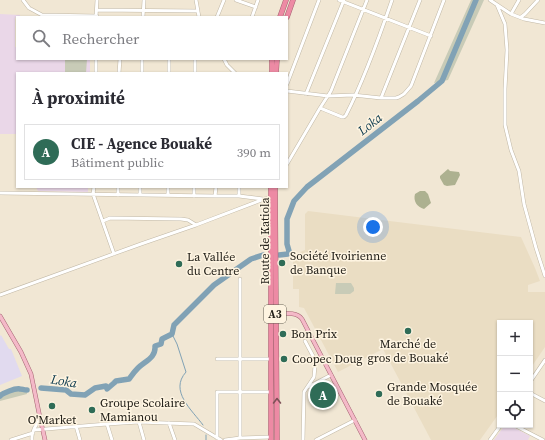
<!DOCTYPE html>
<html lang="fr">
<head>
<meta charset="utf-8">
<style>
  :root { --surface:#fff; --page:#f7f7f7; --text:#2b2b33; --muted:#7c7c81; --line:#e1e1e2; --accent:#2f6c57 }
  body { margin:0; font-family:"Source Serif 4",serif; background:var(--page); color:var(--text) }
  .controls { position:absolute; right:12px; bottom:12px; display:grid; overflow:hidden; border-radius:0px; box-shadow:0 1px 3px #0004 }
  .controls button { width:36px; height:36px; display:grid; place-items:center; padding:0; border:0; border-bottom:1px solid var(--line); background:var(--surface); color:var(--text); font:20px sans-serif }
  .you { position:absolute; left:373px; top:227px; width:14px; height:14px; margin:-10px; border:3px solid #fff; border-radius:50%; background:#1a73e8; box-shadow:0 0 0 6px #1a73e833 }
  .badge { display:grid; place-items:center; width:26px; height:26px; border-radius:50%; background:var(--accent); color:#fff; font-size:13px; font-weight:700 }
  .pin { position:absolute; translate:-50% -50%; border:2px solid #fff; box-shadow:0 1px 4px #0006 }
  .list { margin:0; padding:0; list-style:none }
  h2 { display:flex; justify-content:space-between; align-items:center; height:52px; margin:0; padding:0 16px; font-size:17px }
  h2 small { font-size:13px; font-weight:400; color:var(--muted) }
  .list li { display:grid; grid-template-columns:26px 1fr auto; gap:12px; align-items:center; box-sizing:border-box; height:56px; margin:0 8px 8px; padding:0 8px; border:1px solid var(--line); border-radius:0px }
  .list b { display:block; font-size:15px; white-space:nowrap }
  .list p { margin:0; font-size:13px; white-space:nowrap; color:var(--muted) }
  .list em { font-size:13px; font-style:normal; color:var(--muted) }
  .icon { flex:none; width:22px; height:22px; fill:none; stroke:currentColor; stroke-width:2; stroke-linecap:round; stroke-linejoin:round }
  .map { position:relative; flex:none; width:545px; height:440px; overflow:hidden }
  .search { position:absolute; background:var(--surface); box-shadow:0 1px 3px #0004; left:16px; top:16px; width:272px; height:44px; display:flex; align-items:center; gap:10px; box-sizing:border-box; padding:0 14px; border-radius:0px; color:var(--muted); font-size:15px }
  .panel { position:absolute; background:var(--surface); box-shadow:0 1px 3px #0004; left:16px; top:72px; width:272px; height:116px; border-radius:0px }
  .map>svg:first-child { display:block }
</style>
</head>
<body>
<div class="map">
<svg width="545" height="440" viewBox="0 0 545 440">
  <rect width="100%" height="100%" fill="#f1e7d4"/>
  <path fill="#eaddc3" d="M308 211 521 237 535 268 540 281 528 285V292H545V347L530 369V323H500V412L480 440H431L383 349 338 372 304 308 299 307V289H293V255L305 250V214Z"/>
  <path fill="#e1daef" d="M1 335 9 349H11L22 376 0 385V336Z"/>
  <path fill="#ead7e8" d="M0 14 20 15V17H17V18H15V47H17V59H90V73H17V134H0Z
    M36 187H88V192L38 191Z
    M505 425H509L530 436 528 440H494Z"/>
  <path fill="#c8cbb7" d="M471 0H484L448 80 434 83Z
    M65 59H87L86 73H65Z
    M336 283H351L354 288V291L350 294H335Z
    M26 388 27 394 0 401V392Z"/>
  <path fill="#adb190" d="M448 169 450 171 459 172 460 175 455 185 447 186 444 185 440 178V176Z
    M420 191H425L428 194 431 203 424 209C417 207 413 201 415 194Z"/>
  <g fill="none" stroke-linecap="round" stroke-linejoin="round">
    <path stroke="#81a2b5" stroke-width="1" d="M172 334 177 344 186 372C169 391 192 410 203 425
      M206 440V435"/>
    <path stroke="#81a2b5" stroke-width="5.5" d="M279 255 288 254 289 251 287 244V219L294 201 307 187 418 101 442 81 476 0
      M41 388 66 390 71 394 85 395 95 388 106 386 107 389 114 383 116 381 129 379C132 375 134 372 138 368 145 361 156 358 155 346L161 344 162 339 172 334 174 325 214 285 251 259 263 255
      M0 396C3 393 15 388 20 389 22 389 24 390 27 390"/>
    <g stroke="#c1b8a6" stroke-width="4">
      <path id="minor" d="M23 0 29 8 42 15 97 16
        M196 0 199 17
        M236 0 256 7
        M339 0 431 36
        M490 0 511 14 524 19 545 23
        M497 5 505 24 507 50 505 89V125L511 150 519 171 524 204 536 248 545 276
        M97 10 198 11
        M511 14 519 0
        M96 17 97 0
        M143 17 144 0
        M217 17 224 0
        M252 17 258 0
        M521 17 525 14 538 0
        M224 59 227 65 235 73
        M96 73V59
        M119 73 120 59
        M142 73V59
        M169 73V59
        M195 73V59
        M287 84 319 0
        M287 91 328 96 353 95 381 98H396L399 97 404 94 411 86 444 0
        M306 94 344 0
        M381 98 420 0
        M320 108 342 117H344L346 115C364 80 379 38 392 0
        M287 164 320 108 331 91 367 0
        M94 187 93 194 114 254
        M0 193 215 196H239L263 199
        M118 195V187
        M140 195V187
        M168 195V187
        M194 196V187
        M215 196 216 187
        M239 196V187
        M103 221 110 218 181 219 188 220 196 225
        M0 295 141 244 196 225 264 199 271 198
        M217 359H271
        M530 382 545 360
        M308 387 331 375
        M530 393 545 401
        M139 422 144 440
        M169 423 175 440
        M107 424 112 440
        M514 425 543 440
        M76 426 80 440
        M34 430 107 424 139 422 194 424 221 440
        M217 438V392H271
        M240 438V279
        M11 440 33 433
        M32 440C31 432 36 425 40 419
        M225 440 240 438 271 437
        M303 440 304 392 314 377 315 366 314 358 305 341
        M316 440 355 420
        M490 440 501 425"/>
    </g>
    <g stroke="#a66573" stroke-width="4.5">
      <path id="major" d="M274 314C283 314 296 311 302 319L365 440
        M0 316 21 352 31 374 39 413 45 440"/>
    </g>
    <g stroke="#a66573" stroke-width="5.5">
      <path id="highway" d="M280 17 286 0
        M287 17 293 0
        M272 73V59
        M276 73 277 59
        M271 187V440
        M275 187 277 440"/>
    </g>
    <use href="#minor" stroke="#fff" stroke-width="3"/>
    <use href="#major" stroke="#f4b9c8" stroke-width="3.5"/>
    <use href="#highway" stroke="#ed8aa4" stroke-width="4.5"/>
  </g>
  <defs><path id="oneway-chevron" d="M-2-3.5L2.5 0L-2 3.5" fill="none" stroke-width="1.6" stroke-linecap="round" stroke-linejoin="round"/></defs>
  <use stroke="#7e5058" href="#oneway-chevron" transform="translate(277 401) rotate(-90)"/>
  <g fill="#2f6c57" stroke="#fef4e1" stroke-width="1.5">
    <circle cx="282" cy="263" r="4"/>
    <circle cx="179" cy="264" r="4"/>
    <circle cx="408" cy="331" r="4"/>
    <circle cx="283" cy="334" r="4"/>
    <circle cx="284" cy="359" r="4"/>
    <circle cx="379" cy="394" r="4"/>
    <circle cx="52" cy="406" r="4"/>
    <circle cx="92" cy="410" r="4"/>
  </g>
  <g text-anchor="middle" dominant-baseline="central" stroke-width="3" stroke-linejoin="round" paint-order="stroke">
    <rect fill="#fef4e1" stroke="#656055" stroke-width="1" x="264" y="305" width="22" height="18" rx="3"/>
    <g font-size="11" font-weight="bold" fill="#232019">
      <text x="275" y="314">A3</text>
    </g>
    <g font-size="12" fill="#232019" stroke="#fef4e1">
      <text transform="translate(265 241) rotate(-90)">Route de Katiola</text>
    </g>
    <g font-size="12" fill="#232019" stroke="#fef4e1" text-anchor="start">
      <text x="290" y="256">Société Ivoirienne<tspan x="290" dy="14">de Banque</tspan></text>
      <text x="187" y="257">La Vallée<tspan x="187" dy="14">du Centre</tspan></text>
      <text x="291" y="334">Bon Prix</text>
      <text x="408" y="344" text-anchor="middle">Marché de<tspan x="408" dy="14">gros de Bouaké</tspan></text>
      <text x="292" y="359">Coopec Doug</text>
      <text x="387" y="387">Grande Mosquée<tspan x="387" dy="14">de Bouaké</tspan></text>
      <text x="100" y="403">Groupe Scolaire<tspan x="100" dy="14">Mamianou</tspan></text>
      <text x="52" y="420" text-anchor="middle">O'Market</text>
    </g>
    <g font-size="13" font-style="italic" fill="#07364b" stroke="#fef4e1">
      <text transform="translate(370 124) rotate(-38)">Loka</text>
      <text transform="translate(64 381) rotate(10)">Loka</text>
    </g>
  </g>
</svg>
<div class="controls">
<button>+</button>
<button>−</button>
<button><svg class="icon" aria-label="locate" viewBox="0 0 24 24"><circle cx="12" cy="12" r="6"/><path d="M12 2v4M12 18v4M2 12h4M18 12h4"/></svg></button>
</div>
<div class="you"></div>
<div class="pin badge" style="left:323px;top:395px">A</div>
<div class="search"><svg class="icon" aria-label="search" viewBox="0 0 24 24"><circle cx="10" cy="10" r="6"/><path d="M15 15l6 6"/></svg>Rechercher</div>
<section class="panel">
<h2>À proximité<small></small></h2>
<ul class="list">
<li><span class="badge">A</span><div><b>CIE - Agence Bouaké</b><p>Bâtiment public</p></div><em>390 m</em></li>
</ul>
</section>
</div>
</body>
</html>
